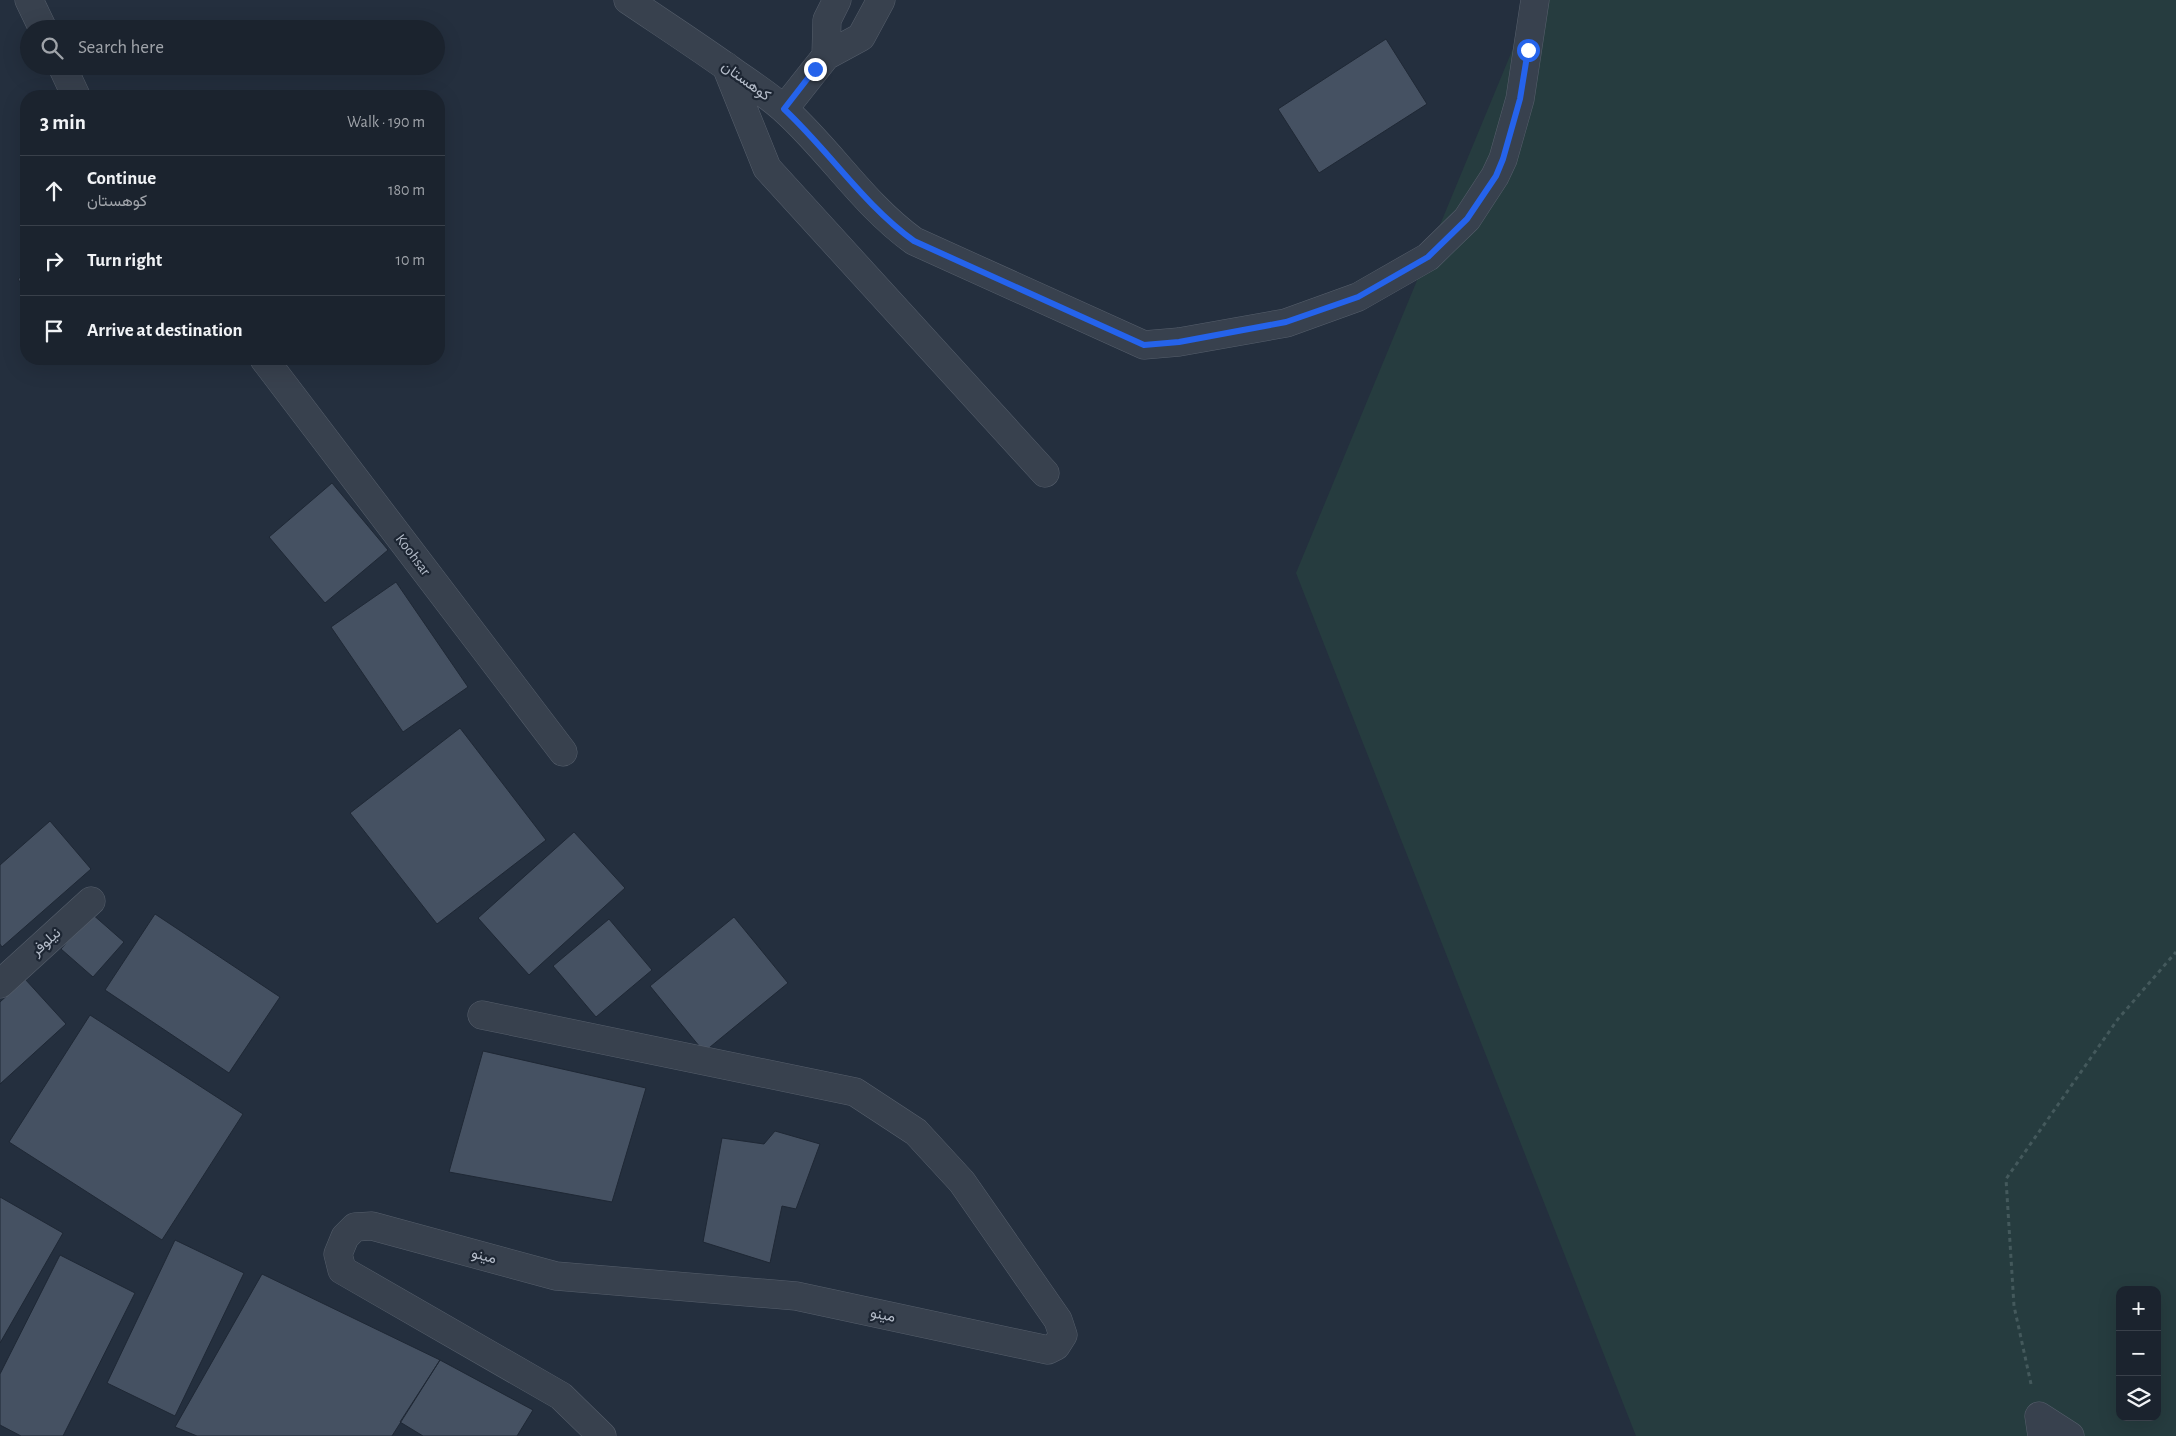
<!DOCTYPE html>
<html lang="en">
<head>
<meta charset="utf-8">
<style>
  :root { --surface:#1b232e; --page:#282f3a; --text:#f1f3f6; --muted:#a0a4aa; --line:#39404a }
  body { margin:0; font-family:"Alegreya Sans",Vazirmatn,sans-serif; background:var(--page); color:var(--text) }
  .controls { position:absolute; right:15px; bottom:15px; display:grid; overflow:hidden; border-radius:10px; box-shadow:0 5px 20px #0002 }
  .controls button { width:45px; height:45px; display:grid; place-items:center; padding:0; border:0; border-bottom:1px solid var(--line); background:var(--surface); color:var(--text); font:25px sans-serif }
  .stop { position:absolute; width:15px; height:15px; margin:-11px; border:4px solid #2563eb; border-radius:50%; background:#fff }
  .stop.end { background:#2563eb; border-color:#fff; box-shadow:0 1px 5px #0008 }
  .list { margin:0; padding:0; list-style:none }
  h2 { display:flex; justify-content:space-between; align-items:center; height:65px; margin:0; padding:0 20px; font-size:21px }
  h2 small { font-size:16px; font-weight:400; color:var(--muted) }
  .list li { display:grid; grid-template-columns:32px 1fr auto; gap:15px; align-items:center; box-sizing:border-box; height:70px; padding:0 20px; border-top:1px solid var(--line) }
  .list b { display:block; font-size:19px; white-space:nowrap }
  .list p { margin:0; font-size:16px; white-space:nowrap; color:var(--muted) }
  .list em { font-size:16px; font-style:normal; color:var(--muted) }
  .icon { flex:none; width:28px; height:28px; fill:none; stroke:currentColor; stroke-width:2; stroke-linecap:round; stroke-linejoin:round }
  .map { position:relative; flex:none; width:2176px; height:1436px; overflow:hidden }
  .search { position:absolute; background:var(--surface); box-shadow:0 5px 20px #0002; left:20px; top:20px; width:425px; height:55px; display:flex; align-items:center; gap:12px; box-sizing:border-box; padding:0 18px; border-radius:28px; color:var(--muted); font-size:19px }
  .panel { position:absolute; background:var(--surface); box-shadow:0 5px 20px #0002; left:20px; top:90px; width:425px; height:275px; border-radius:20px }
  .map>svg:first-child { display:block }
</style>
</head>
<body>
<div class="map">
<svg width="2176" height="1436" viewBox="0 0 2176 1436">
  <rect width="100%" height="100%" fill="#242f3e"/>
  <path fill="#263c3f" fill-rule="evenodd" d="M1533 0H2176V1436H1636L1296 573ZM2120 1290H2157V1417H2120Z"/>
  <path fill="#455162" stroke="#1f2835" d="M1386 39 1427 104 1319 173 1278 109Z
    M26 273V291L18 279Z
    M332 483 388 550 325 603 269 537Z
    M396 582 468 687 403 732 331 627Z
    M460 728 546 840 437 924 350 813Z
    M50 821 91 869 2 947 0 944V865Z
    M574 832 625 888 529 975 478 918Z
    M91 913 124 942 93 977 61 949Z
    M155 914 280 997 229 1073 105 990Z
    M734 917 788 983 704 1052 650 986Z
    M609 919 652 970 596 1017 553 966Z
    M25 979 66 1024 0 1084V1002Z
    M90 1015 243 1114 162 1240 9 1142Z
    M483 1051 646 1088 612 1202 449 1172Z
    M775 1131 820 1144 796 1209 782 1206 770 1263 703 1242 722 1138 764 1144Z
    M0 1197 63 1233 0 1343Z
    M175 1240 244 1273 175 1416 107 1383Z
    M60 1255 135 1293 63 1436H21L0 1425V1374Z
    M262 1274 440 1360 392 1436H197L175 1427Z
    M440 1360 533 1410 517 1436H423L400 1422Z"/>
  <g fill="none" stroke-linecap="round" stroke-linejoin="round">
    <g stroke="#565f6c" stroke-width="29">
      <path id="minor" d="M29 0 43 29
        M628 0C665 25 702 49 738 75 754 86 772 98 786 111 831 152 864 205 914 241L1144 345 1179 342 1286 323 1358 297 1428 257 1467 219 1495 176 1503 159 1520 99 1535 0
        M826 56 827 20 837 0
        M62 66 76 96
        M726 66 767 168 1045 473
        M784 109 826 56 861 37 881 0
        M264 359 563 752
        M0 984 91 901
        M482 1015 855 1092 916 1132 962 1182 1058 1320 1063 1335 1056 1346 1048 1350 796 1296 556 1276 372 1226 355 1227 345 1237 338 1254 342 1270 561 1396 602 1436
        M2042 1436 2039 1416 2070 1436"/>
    </g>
    <path stroke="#44595c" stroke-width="3" stroke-dasharray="4 4" stroke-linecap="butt" d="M2031 1384 2014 1306 2006 1179 2118 1019 2176 952"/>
    <use href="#minor" stroke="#38414e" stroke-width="28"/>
  </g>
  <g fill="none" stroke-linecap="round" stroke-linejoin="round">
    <path stroke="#2563eb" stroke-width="6" d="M815 69 784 109C829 151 864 205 914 241L1144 345 1179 342 1286 322 1358 297 1428 257 1467 219 1496 176 1503 159 1520 99 1528 50"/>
  </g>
  <g text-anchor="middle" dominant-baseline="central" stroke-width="4.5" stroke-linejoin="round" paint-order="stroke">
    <g font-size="15" fill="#b4bcc9" stroke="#1d2633">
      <text transform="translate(746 81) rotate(36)">کوهستان</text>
      <text transform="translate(413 555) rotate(53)">Koohsar</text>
      <text transform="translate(46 942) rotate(-42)">نیلوفر</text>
      <text transform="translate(484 1256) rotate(15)">مینو</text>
      <text transform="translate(883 1315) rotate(12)">مینو</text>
    </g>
  </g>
</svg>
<div class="controls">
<button>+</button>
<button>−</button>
<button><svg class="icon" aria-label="layers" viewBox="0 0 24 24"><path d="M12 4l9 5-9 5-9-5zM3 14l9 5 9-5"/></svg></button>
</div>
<div class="stop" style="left:1528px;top:50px"></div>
<div class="stop end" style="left:815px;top:69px"></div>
<div class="search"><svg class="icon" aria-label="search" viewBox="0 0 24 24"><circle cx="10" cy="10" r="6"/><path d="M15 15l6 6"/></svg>Search here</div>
<section class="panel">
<h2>3 min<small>Walk · 190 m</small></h2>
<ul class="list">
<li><svg class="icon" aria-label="ahead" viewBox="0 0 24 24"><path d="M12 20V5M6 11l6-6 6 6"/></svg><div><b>Continue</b><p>کوهستان</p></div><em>180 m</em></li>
<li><svg class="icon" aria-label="right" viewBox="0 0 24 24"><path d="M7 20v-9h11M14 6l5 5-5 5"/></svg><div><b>Turn right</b></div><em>10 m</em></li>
<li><svg class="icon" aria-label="arrive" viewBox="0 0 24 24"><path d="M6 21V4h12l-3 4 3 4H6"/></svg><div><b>Arrive at destination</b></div></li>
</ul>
</section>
</div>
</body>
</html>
